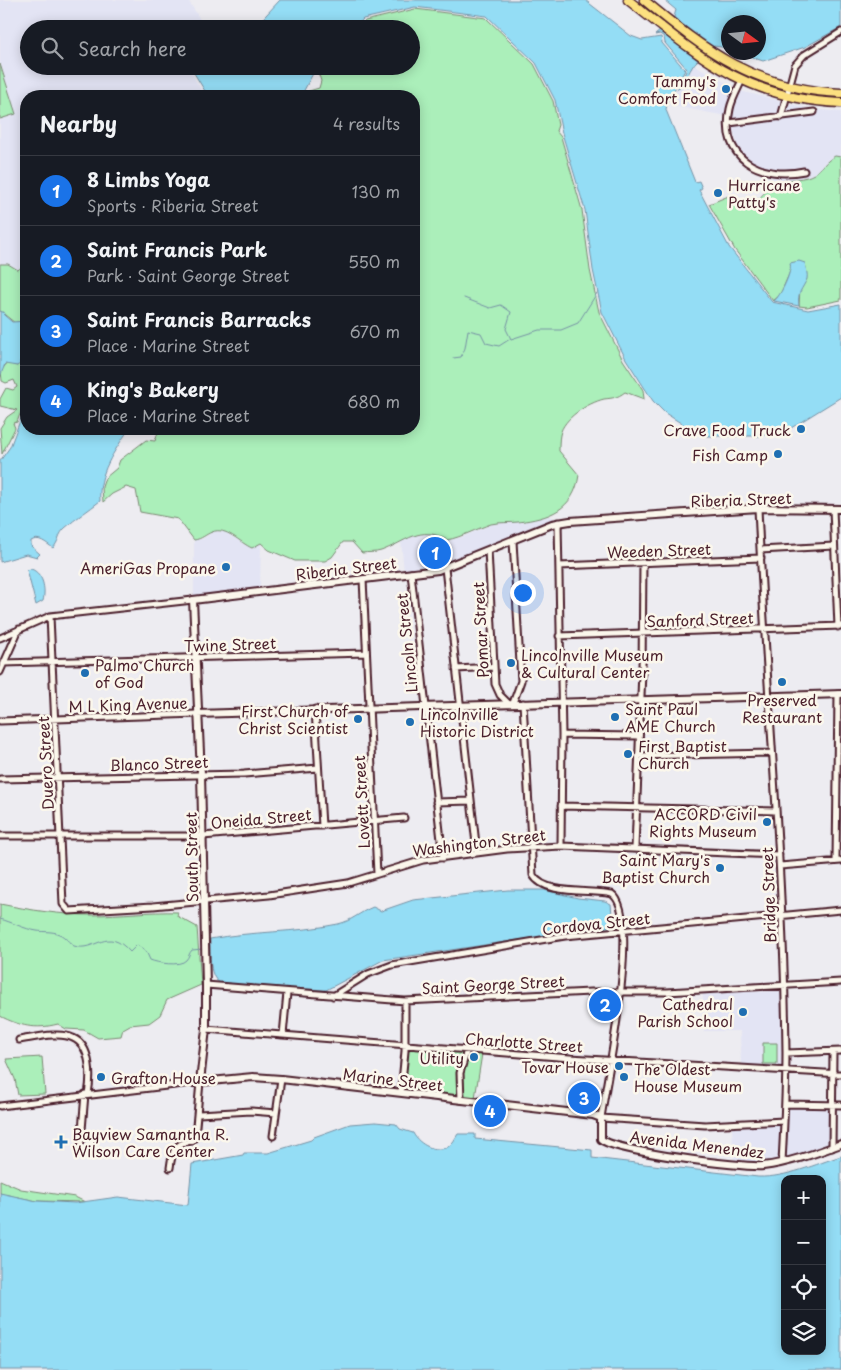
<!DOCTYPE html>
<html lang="en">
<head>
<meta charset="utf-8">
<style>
  :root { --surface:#171b24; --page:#242831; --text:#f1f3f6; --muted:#9ea1a6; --line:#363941; --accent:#1a73e8 }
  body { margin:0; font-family:"Playpen Sans",sans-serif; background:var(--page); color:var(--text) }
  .controls { position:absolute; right:15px; bottom:15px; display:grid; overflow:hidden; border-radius:10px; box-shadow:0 2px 12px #0003 }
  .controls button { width:45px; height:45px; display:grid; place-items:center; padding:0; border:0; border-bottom:1px solid var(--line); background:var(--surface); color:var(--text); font:25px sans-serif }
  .compass { position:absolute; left:721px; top:15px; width:45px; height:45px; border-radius:50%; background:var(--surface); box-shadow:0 2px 12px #0003; rotate:105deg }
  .you { position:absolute; left:522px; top:592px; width:18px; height:18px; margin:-12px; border:4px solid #fff; border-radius:50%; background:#1a73e8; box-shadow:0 0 0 8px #1a73e833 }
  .badge { display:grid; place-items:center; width:32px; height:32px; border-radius:50%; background:var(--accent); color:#fff; font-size:16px; font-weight:700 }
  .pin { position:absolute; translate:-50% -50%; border:2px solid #fff; box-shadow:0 1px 5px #0006 }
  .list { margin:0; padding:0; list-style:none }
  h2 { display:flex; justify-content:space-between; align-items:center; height:65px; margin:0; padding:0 20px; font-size:21px }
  h2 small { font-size:16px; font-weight:400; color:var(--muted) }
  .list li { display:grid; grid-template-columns:32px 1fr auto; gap:15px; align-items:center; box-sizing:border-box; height:70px; padding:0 20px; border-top:1px solid var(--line) }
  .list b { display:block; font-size:19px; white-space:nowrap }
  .list p { margin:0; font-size:16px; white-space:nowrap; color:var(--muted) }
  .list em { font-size:16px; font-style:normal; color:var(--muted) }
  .icon { flex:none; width:28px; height:28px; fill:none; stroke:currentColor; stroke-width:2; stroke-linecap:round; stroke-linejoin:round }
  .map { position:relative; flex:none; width:841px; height:1370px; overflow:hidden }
  .search { position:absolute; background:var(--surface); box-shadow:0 2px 12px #0003; left:20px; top:20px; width:400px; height:55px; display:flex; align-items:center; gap:12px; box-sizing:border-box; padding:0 18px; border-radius:28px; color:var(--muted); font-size:19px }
  .panel { position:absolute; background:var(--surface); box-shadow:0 2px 12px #0003; left:20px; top:90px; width:400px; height:345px; border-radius:20px }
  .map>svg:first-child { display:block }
</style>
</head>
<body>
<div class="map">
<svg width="841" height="1370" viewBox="0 0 841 1370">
  <rect width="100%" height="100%" fill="#edecf1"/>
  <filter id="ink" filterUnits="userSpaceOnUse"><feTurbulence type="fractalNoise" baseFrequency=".02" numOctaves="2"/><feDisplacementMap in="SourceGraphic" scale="10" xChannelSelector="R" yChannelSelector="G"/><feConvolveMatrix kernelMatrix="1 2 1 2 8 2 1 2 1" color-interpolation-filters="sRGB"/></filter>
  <g filter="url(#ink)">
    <path fill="#e3e4f4" d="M0 0H188L206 29H29V66H200L192 74 205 96H26V263L18 270 8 264H0V119L16 114 0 64Z
      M693 64 735 88 726 116 669 105 677 90 686 82Z
      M740 91 782 101 779 115 732 121 733 108Z
      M787 103 806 108 841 112V157L835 156 828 160 813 175 779 182 770 176 796 175 808 173 806 168 773 171 755 166 738 147 732 126 817 114 816 110 785 114Z
      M550 516 557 520 437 567 404 572 401 541 413 535 435 533 447 540 462 537 492 524Z
      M214 531 225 532 246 545 261 543 260 588 194 597V540L202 539Z
      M781 991 784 1068 741 1065 740 1031H704L703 993Z
      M788 1107 829 1108V1146L785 1159Z
      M781 1124 779 1160 759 1164 734 1161 732 1127Z"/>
    <path fill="#abefba" stroke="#7a8772" d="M415 9 486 18 534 64 553 101 558 125 556 131 561 137 582 210 590 270 599 312 623 360 643 390 644 399 625 392C617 398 613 398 604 399 588 403 563 418 560 435 559 440 559 446 559 451L579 475C574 510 549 518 518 522 509 523 499 522 491 524 476 529 462 537 447 540 420 524 406 542 381 551 375 553 368 552 362 553L352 542H343L332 557 325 561H295L269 550 261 543 252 548C240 543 226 526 212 532 206 534 202 539 194 540L178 519 140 512 136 490 126 487 112 494 103 502 102 487 105 478 117 468 120 460 146 440 155 441 159 429H414V96H311L309 91 319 88 321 81 318 72 325 70 326 66H411V29H357L365 21Z
      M0 64 16 114 0 119Z
      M835 156 841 157V300L807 307 799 306 800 287 807 279 792 267 780 295 773 301 735 250 709 204 731 195C760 215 759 189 780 182 791 178 804 180 814 174 822 168 826 161 835 156Z
      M26 263V321L15 323 0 311V264H8L18 270Z
      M26 359V399L17 422 13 423 15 428 2 454 0 428 7 417 17 410 0 406V399L6 388 13 390 17 387 14 380 6 383 2 381 1 371 7 363 17 366 20 361Z
      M0 904C30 910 62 915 92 915 121 915 149 911 178 912L177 916 197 927 201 985 167 1000 160 1015 149 1023 130 1025 123 1029 121 1036 98 1038 84 1030 66 1029 58 1024C35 1030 20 1026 0 1016Z
      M594 995H619L615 1017 593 1015Z
      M763 1043H777V1064H763Z
      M409 1048 482 1054 475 1098 404 1090Z
      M42 1057 45 1094 18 1095 15 1079 6 1059Z
      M0 1180 21 1189 75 1197 85 1202 37 1201 2 1194 0 1193Z"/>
    <path fill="#94ddf5" stroke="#7691a4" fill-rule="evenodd" d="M280 0H585L631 36 642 40 661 37 662 43 685 70 667 103 666 110 695 182 699 181 702 188 699 190 729 247 772 302 808 310 841 304V397L791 428 760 436H707L695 432 665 413 653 401 626 359 602 312 593 270 585 210 562 133 555 100 536 63 487 16 415 7 363 19 354 29H253Z
      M664 0H841V27L805 47 763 61 740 53 758 52V22H728V48L714 46 710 49 673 20 676 10Z
      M661 30 698 60C688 69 689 79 677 90L687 69 665 43 664 37 660 34 655 35Z
      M204 66 210 73 212 72 209 66 219 68 221 66H317L301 96H208L194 73Z
      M799 261 805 263C806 268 808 275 807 279 802 290 797 292 799 306L774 301C780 297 793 270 790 263Z
      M0 311 5 313 4 315 12 322 26 321V359L20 361V364L17 366 5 364 0 377Z
      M26 405V429H129C114 452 98 473 100 501 89 510 76 518 65 528 58 534 59 542 53 548 46 543 39 536 31 541V546L40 554 37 557 26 554 0 562V461L10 447Z
      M31 569C43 573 46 589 43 601L36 605 27 570Z
      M508 890H544L578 898 605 901 611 904 613 926 383 960 326 990 223 984C207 980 211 953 210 939 251 931 296 933 338 924 352 921 360 912 373 907L381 911 413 900Z
      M375 1122 396 1124 400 1129 413 1133C419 1145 436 1153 448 1147 453 1144 455 1138 458 1134H475V1139L592 1150V1158L758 1177C786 1178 816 1164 841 1156V1370H0V1193L37 1201 75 1203 118 1197 188 1205 192 1164 243 1155 244 1153H268L311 1140 314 1137 350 1124ZM785 1179H822V1351H785Z"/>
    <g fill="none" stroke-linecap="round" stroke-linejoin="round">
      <path stroke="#7691a4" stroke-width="1" d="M464 298 490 308 501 305 511 312 506 329 511 339 539 330H561L578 323 597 293
        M453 358 461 357 465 348 468 330 481 333 486 343 499 346 510 339
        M0 919C12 922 24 929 37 931 43 932 53 931 59 934 65 936 69 943 74 946 95 953 107 925 130 952L137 945 146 951 150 960C157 963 180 967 186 960 189 957 189 953 192 950L202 949"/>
      <g stroke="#4a1f2b" stroke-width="9">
        <path id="minor" d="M742 80C738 89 732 99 730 109 719 159 761 180 804 171
          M781 117 795 65 804 55 841 32
          M729 123 814 112
          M758 508C766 689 784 871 786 1052 786 1089 784 1126 782 1162
          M833 509 838 627
          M558 522 562 735 561 846
          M488 550 495 684 500 695 508 703
          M760 550 834 546
          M559 566 761 558
          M445 568 477 853
          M411 573 443 858
          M363 579 377 874
          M50 616 63 904 69 911 153 906 269 895 348 883 423 860 507 849 561 846 779 855
          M559 636 841 626
          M0 638 50 616 193 600
          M4 663 366 653
          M456 669 494 667
          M0 672 19 629
          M513 703 521 681 513 541
          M523 703 533 875C545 896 592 889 612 894 642 914 606 1082 601 1118L705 1125 784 1121
          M315 709 322 826
          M0 721 197 714
          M562 735 639 736
          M638 756 772 753
          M0 779 244 774 318 768
          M436 802 471 801
          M561 806 776 811
          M0 836H203L404 818
          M635 848 642 671 643 563
          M836 861 838 694
          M780 866 841 861
          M206 985 405 1001 591 992H667L841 982
          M333 996 368 974 392 965 565 936 841 910
          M206 1029 570 1058 841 1074
          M283 1035 287 993
          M19 1040C34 1038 59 1031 73 1038 92 1046 91 1078 88 1094
          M786 1053 841 1051
          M401 1092 405 1051V1001
          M461 1100 460 1073 467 1050
          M785 1104 841 1105
          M0 1106 200 1082 195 1137 192 1141C174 1143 172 1152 170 1168
          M199 1114 251 1111 276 1113
          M273 1136 281 1079
          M81 1142 85 1094
          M832 1148 833 1052"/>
      </g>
      <g stroke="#4a1f2b" stroke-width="10">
        <path id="tertiary" d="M841 509 758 508 570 521 552 524 438 570 193 600 201 774 206 985V1029L200 1082 253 1077 281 1079 593 1115 601 1118V1139C612 1151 743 1168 763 1166 789 1163 816 1153 841 1144
          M197 714 841 694"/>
      </g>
      <g stroke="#4a1f2b" stroke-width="11">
        <path id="trunk" d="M628 0C699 56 745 99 841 103
          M644 0C707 52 755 89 841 93"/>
      </g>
      <use href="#minor" stroke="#fbf7ec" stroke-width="5"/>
      <use href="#tertiary" stroke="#fbf7ec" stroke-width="6"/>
      <use href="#trunk" stroke="#fce080" stroke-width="8"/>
    </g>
  </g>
  <g fill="#1f6fb2" stroke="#fbf7ec" stroke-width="2">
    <circle cx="726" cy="89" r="5"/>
    <circle cx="718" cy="193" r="5"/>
    <circle cx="801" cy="429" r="5"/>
    <circle cx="778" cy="454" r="5"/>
    <circle cx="226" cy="567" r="5"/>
    <circle cx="511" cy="663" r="5"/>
    <circle cx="85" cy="673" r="5"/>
    <circle cx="782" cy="682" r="5"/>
    <circle cx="615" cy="717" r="5"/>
    <circle cx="358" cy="719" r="5"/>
    <circle cx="410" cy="722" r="5"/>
    <circle cx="628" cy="754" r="5"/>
    <circle cx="767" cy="822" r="5"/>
    <circle cx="720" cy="868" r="5"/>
    <circle cx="743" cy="1012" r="5"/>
    <circle cx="474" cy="1057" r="5"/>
    <circle cx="619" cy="1066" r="5"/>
    <circle cx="101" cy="1077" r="5"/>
    <circle cx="624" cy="1077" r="5"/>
    <path d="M58.5 1134.5h5v5h5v5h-5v5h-5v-5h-5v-5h5z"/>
  </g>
  <g text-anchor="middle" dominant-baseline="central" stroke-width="5" stroke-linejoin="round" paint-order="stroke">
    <g font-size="15" fill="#4a1f2b" stroke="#fbf7ec" text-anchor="end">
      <text x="716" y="80">Tammy's<tspan x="716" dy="17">Comfort Food</tspan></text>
      <text x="728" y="184" text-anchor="start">Hurricane<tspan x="728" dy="17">Patty's</tspan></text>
      <text x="791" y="429">Crave Food Truck</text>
      <text x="768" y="454">Fish Camp</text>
      <text x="216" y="567">AmeriGas Propane</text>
      <text x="521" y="654" text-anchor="start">Lincolnville Museum<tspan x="521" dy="17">&amp; Cultural Center</tspan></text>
      <text x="95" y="664" text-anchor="start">Palmo Church<tspan x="95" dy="17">of God</tspan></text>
      <text x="782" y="699" text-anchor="middle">Preserved<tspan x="782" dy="17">Restaurant</tspan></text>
      <text x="625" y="708" text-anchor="start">Saint Paul<tspan x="625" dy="17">AME Church</tspan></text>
      <text x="348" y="710">First Church of<tspan x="348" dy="17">Christ Scientist</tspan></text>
      <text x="420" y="713" text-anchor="start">Lincolnville<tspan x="420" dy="17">Historic District</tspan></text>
      <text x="638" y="745" text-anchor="start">First Baptist<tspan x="638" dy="17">Church</tspan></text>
      <text x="757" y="813">ACCORD Civil<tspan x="757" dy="17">Rights Museum</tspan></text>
      <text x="710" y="859">Saint Mary's<tspan x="710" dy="17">Baptist Church</tspan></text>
      <text x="733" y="1003">Cathedral<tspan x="733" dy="17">Parish School</tspan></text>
      <text x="464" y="1057">Utility</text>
      <text x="609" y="1066">Tovar House</text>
      <text x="634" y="1068" text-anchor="start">The Oldest<tspan x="634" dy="17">House Museum</tspan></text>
      <text x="111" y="1077" text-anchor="start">Grafton House</text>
      <text x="72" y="1133" text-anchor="start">Bayview Samantha R.<tspan x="72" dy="17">Wilson Care Center</tspan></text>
    </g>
    <g font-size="15" fill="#4a1f2b" stroke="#fbf7ec">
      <text transform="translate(741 499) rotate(-2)">Riberia Street</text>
      <text transform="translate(659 550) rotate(-2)">Weeden Street</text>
      <text transform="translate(346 568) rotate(-7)">Riberia Street</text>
      <text transform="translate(700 619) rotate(-2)">Sanford Street</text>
      <text transform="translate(480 630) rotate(-93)">Pomar Street</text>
      <text transform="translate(406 643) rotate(-96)">Lincoln Street</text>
      <text transform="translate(230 644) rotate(-2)">Twine Street</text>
      <text transform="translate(128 704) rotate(-2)">M L King Avenue</text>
      <text transform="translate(45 763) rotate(-93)">Duero Street</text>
      <text transform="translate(159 763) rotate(-2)">Blanco Street</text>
      <text transform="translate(361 802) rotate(-93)">Lovett Street</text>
      <text transform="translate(261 818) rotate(-5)">Oneida Street</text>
      <text transform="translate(479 842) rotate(-7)">Washington Street</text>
      <text transform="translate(191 857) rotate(-91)">South Street</text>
      <text transform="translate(768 895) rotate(-92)">Bridge Street</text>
      <text transform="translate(596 923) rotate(-6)">Cordova Street</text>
      <text transform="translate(493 984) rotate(-3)">Saint George Street</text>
      <text transform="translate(524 1042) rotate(4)">Charlotte Street</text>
      <text transform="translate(393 1079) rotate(7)">Marine Street</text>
      <text transform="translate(697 1144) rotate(7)">Avenida Menendez</text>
    </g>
  </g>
</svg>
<div class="controls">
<button>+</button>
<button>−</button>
<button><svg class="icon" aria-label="locate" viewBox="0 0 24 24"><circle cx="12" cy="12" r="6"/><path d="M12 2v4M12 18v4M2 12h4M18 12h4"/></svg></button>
<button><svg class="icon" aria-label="layers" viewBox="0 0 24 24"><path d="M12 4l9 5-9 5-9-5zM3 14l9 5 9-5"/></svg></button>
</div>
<svg class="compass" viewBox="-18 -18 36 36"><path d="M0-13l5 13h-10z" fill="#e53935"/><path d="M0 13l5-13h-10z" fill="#9ea1a6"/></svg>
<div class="you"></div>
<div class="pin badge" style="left:435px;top:553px">1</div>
<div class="pin badge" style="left:605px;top:1005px">2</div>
<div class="pin badge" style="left:584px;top:1098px">3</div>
<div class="pin badge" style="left:490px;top:1111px">4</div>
<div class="search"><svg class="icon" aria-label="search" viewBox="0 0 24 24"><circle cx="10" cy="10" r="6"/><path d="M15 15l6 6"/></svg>Search here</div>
<section class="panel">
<h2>Nearby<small>4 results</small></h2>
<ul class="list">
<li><span class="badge">1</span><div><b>8 Limbs Yoga</b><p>Sports · Riberia Street</p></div><em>130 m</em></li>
<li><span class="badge">2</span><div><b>Saint Francis Park</b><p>Park · Saint George Street</p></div><em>550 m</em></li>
<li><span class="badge">3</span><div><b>Saint Francis Barracks</b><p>Place · Marine Street</p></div><em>670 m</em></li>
<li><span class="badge">4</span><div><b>King's Bakery</b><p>Place · Marine Street</p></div><em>680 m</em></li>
</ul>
</section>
</div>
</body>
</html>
